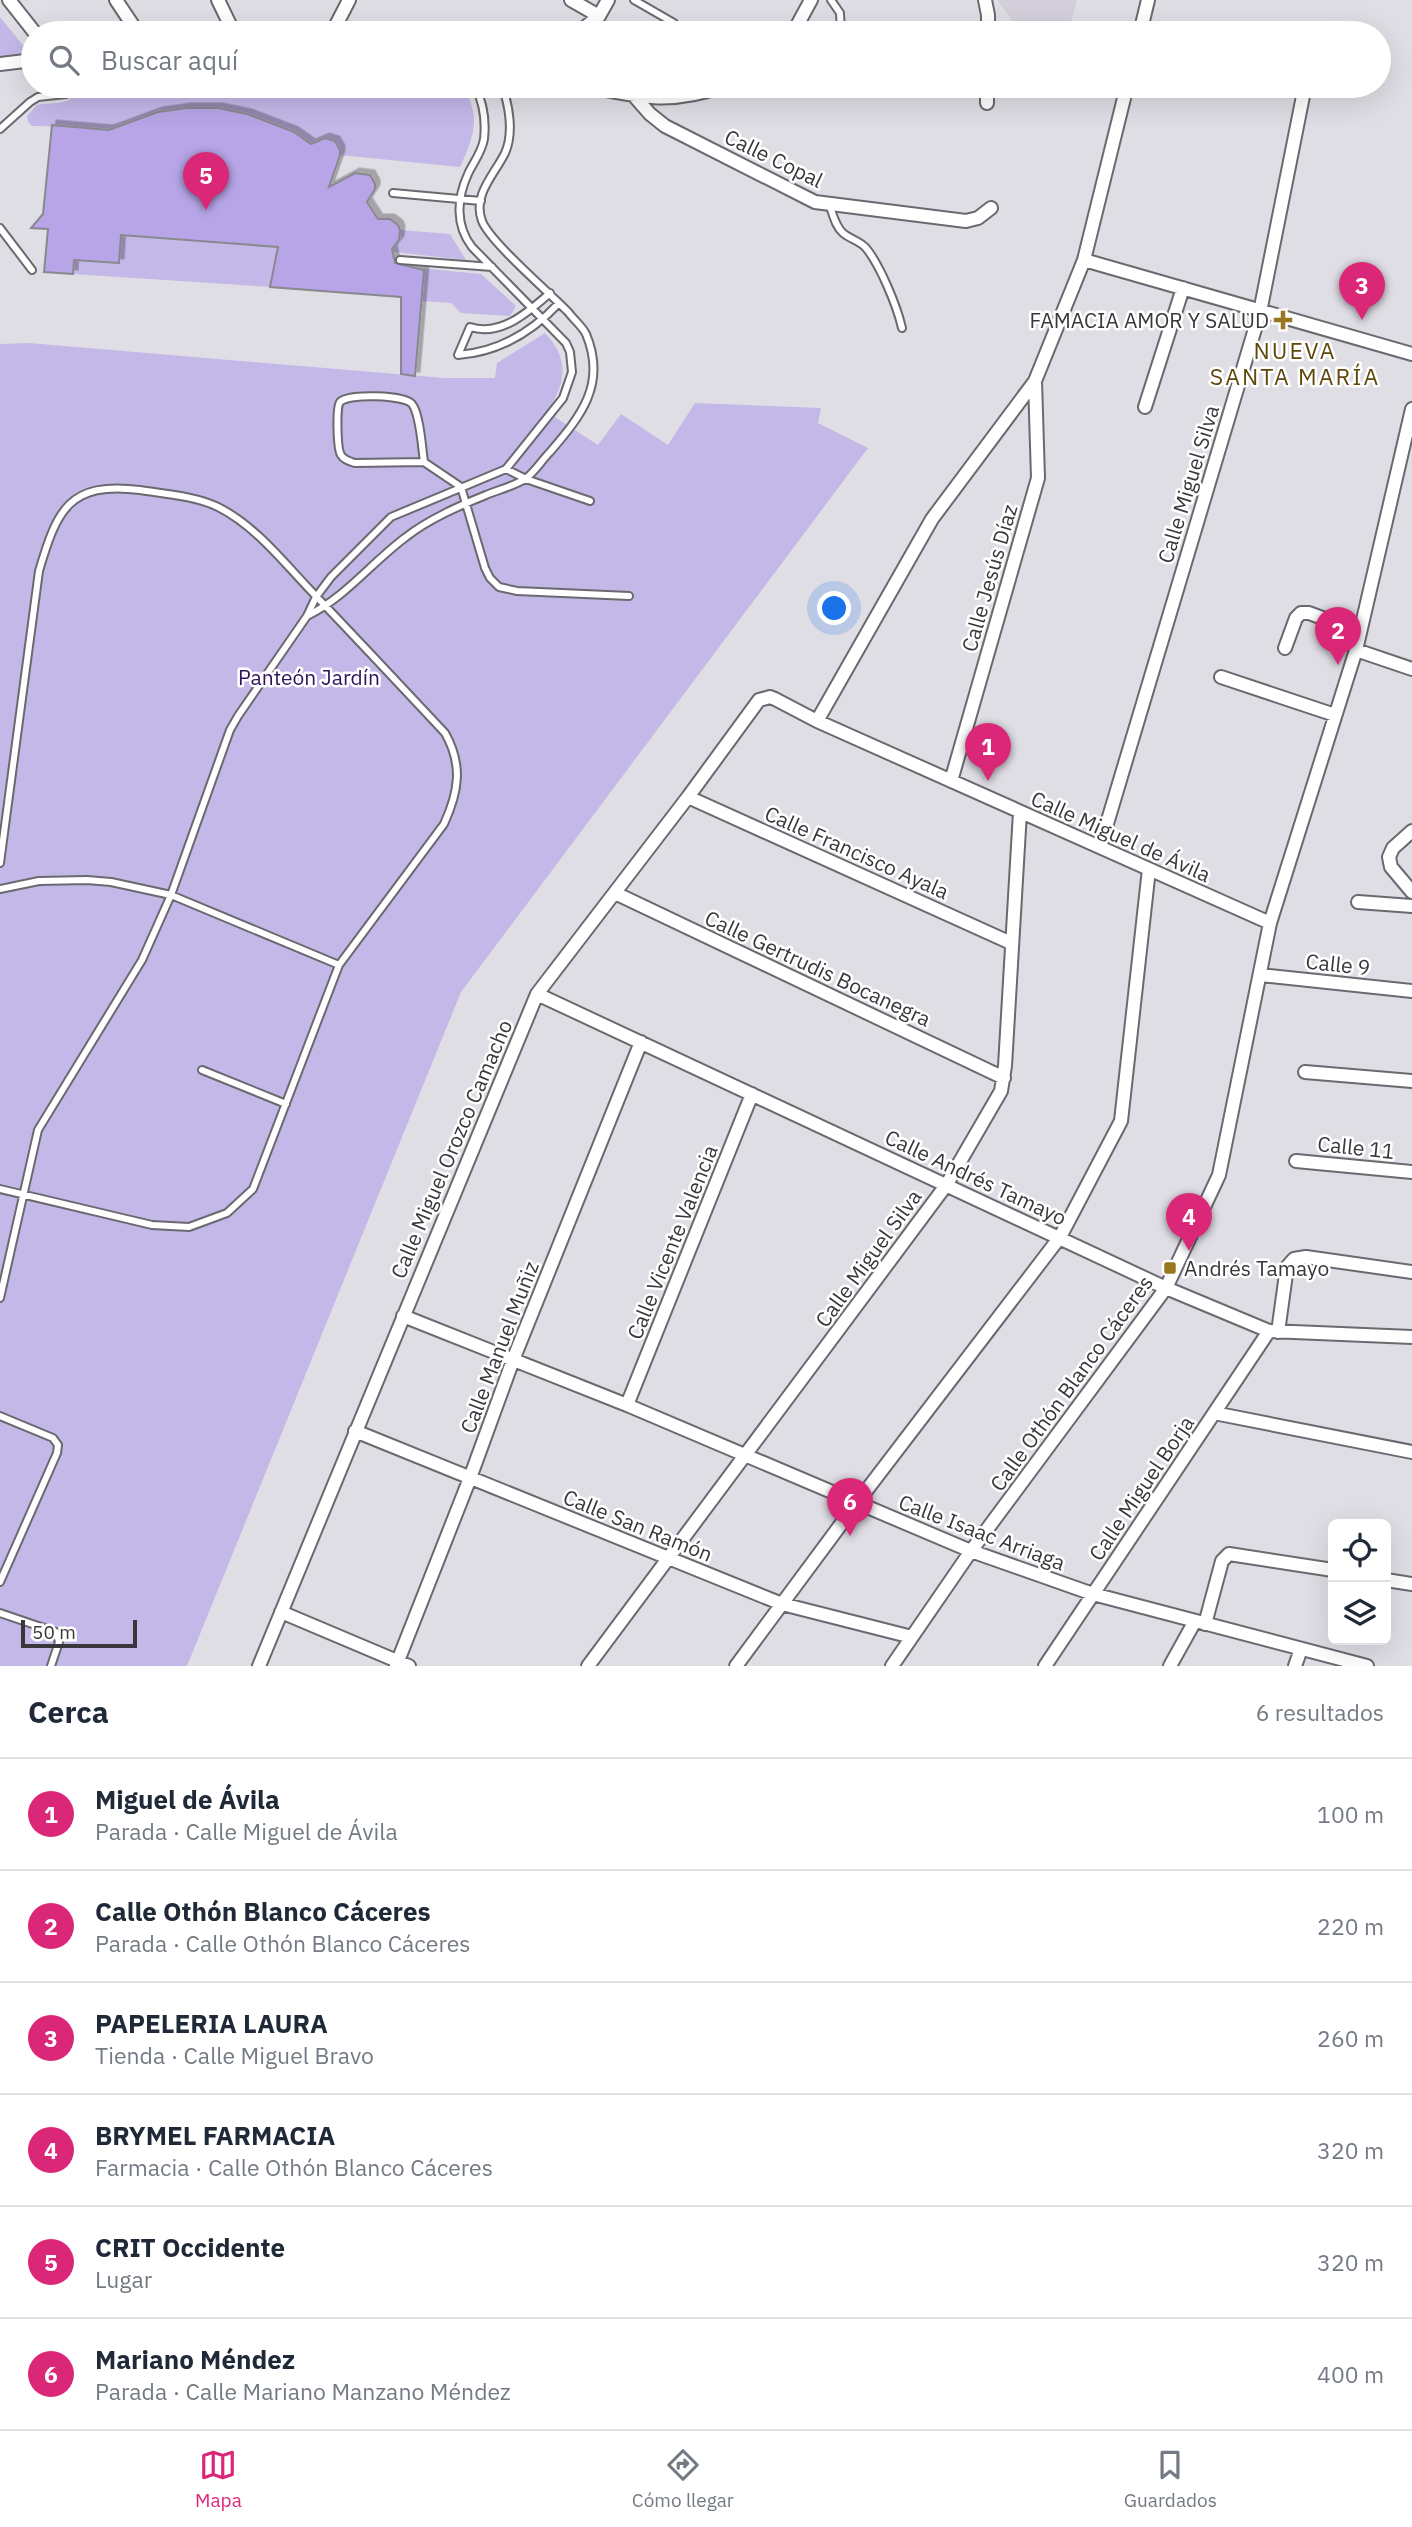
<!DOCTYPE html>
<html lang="es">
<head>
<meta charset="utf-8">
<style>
  :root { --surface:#fff; --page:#f6f6f7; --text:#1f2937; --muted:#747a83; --line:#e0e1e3; --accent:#db2777 }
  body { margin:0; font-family:"IBM Plex Sans",sans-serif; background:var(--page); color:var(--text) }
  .controls { position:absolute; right:21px; bottom:21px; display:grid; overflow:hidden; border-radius:10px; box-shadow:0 7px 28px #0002 }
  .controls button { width:63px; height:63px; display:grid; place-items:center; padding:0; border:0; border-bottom:2px solid var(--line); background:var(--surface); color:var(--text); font:35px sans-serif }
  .scale { position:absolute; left:21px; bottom:18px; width:116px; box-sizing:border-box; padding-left:7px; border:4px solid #38373a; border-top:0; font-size:19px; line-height:24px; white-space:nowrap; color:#38373a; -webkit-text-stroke:5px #fff; paint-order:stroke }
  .you { position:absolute; left:835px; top:609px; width:24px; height:24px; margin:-18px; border:5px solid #fff; border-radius:50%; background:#1a73e8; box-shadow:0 0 0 10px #1a73e833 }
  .badge { display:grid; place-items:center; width:46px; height:46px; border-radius:50%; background:var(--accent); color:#fff; font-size:23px; font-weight:700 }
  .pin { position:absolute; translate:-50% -58px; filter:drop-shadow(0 2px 4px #0008) }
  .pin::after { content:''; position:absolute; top:37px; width:24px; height:21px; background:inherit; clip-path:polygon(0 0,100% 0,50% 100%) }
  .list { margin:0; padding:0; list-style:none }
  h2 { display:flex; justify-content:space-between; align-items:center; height:91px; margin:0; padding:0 28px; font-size:30px }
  h2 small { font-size:23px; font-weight:400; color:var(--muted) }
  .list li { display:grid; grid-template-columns:46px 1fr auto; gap:21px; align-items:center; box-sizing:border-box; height:112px; padding:0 28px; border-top:2px solid var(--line) }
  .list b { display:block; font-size:26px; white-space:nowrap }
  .list p { margin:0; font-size:23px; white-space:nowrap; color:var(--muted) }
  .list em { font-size:23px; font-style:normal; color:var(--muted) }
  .icon { flex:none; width:38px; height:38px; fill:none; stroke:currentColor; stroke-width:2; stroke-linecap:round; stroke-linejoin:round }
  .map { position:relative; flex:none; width:1412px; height:1666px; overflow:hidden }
  .search { position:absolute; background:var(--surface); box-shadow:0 7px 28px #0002; left:21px; right:21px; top:21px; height:77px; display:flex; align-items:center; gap:18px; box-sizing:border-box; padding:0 24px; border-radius:38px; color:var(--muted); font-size:26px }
  .sheet { height:763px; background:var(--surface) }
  nav { display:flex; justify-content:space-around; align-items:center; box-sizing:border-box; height:98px; border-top:2px solid var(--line); background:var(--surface); font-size:19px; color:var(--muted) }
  nav a { display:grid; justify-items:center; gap:4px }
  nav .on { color:var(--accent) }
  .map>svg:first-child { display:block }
</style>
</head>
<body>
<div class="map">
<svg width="1412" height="1666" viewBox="0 0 1412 1666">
  <defs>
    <filter id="shadow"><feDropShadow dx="4.5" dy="-4.5" stdDeviation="0" flood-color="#0004"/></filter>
  </defs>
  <rect width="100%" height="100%" fill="#e0dee5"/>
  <path fill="#d3d0dc" d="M997 0H1077L1068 33H1022Z"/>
  <path fill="#c4b8e8" d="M0 17 31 55 0 61Z
    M79 86H462C482 117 474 136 460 167L340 155C340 138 324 134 312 144 267 114 212 100 158 112 142 116 124 129 107 130 82 132 57 125 32 126L28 122 27 116 37 105C55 101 71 108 79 86Z
    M127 170 139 236 267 246 275 175 290 185 270 287 73 274 74 260Z
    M400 230 450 234 466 260 394 252 392 247 399 240Z
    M419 268 481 274 516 306 510 316 461 313 451 303 421 301 423 275Z
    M545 333C570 359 566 383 547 412L598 445 621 414 668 445 695 403 821 408 818 423 868 448 461 992 187 1666H0V344L29 343 444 378H495L497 363Z"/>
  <path fill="#b7a5e7" stroke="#89888e" stroke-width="2" filter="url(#shadow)" d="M187 108H218L247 114 294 132 311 144 325 138 335 141 340 150V155L329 187 355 173 370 175 375 184V189L367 202 378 219H390L398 225 400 230 399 240 392 249 395 263 424 270 415 376 401 374V297L270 287 278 247 121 235 119 263 74 260 73 274 44 272 48 229 31 228 43 214 52 125 109 130 158 112Z"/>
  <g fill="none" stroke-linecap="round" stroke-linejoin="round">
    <g stroke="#6a696f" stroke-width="10">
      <path id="service" d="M634 0 674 23
        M831 0 840 13 841 33
        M839 87V86
        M0 129 30 102 38 97 66 94 73 86
        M393 193 481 201
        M829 204C833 214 835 226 843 233 850 239 860 241 866 248 880 265 897 306 902 328
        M0 228 32 270
        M400 260 492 267
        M550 293C528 312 501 337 470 327L458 355C498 352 532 332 559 303
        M424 462 355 463C349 461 344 460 341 455 337 449 336 407 340 402 348 393 405 395 412 404 420 414 422 448 424 462L461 487 485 568 490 578 499 587 517 591 629 596
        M506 469 526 479 590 501
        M307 616C346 597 372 562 406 537 429 519 459 506 486 495 498 490 514 486 525 479 534 473 542 460 550 452 581 416 607 384 586 334 582 326 574 320 569 313 550 293 490 242 482 221 472 195 495 174 505 153 514 133 509 105 502 86
        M0 863 39 571C57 510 69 481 140 490 166 494 195 496 218 507 256 526 284 563 313 593 357 639 401 686 445 733 463 765 459 791 444 824L339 965 171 895 111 882 87 880 39 881 0 889
        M202 1070 286 1104
        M0 1189 152 1225 189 1227 227 1213 253 1189 339 965
        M0 1298 38 1130 142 960 171 895 230 730 238 716 307 616 316 597 331 577 391 517 506 469 563 398 572 372 570 352 566 343 472 247C455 225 457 198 468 174 473 163 482 152 484 139 486 121 483 102 475 86
        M0 1416 53 1438 58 1445 57 1453 0 1582
        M0 1613 56 1632 59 1642 51 1666"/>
    </g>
    <g stroke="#6a696f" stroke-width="16">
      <path id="minor" d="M9 0 35 33
        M116 0 138 33
        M218 0 234 33
        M571 0 599 16
        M985 0 988 15V33
        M332 33 349 0
        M578 33 599 16 608 0
        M793 33 811 0
        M1140 33 1148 0
        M0 64 33 60
        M587 86C636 97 673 105 722 86
        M635 97 650 114 665 126 815 202 966 221 978 218 991 208
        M987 103V86
        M1084 260 1412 354
        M1145 407 1183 288
        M1285 648 1296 618 1301 613H1309L1360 632
        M1356 650 1412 669
        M1221 677 1335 715
        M817 721 932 519 1035 381 1084 260 1127 86
        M951 781 1038 478 1035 381
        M688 797 1011 943
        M1412 831 1393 848 1389 857 1391 867 1412 892
        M1100 847 1260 312 1305 86
        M615 893 1004 1078
        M1358 902 1412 906
        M1260 975 1412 991
        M537 994 1166 1288 1269 1331 1412 1337
        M1305 1072 1412 1081
        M1296 1161 1412 1172
        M403 1316 627 1405 971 1551 1093 1594 1367 1666
        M1278 1332 1287 1267 1294 1259 1306 1257 1412 1272
        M627 1405 752 1094
        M1214 1413 1412 1452
        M355 1431 782 1604 912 1637
        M1386 1580 1412 1584
        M281 1612 409 1666
        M1205 1624 1222 1561 1229 1554 1333 1570
        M259 1666 537 994 688 797 759 700 770 697 775 699 817 721 1270 923
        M396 1666 470 1478 513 1360 641 1042
        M588 1666 947 1184 1001 1091 1005 1066 1020 812
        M736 1666 856 1504 1060 1237 1121 1121 1149 869
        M892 1666 971 1551 1166 1288 1219 1175 1270 923 1356 650 1412 409
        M1045 1666 1269 1331
        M1170 1666 1195 1621
        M1295 1666 1301 1649"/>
    </g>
    <use href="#service" stroke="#fff" stroke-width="6"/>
    <use href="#minor" stroke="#fff" stroke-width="12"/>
  </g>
  <g fill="#987720" stroke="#fff" stroke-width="2.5">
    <path d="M1279.5 309.5h7v7h7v7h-7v7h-7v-7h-7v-7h7z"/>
    <rect x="1163" y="1261" width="14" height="14" rx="3.5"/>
  </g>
  <g text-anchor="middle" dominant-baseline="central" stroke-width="5" stroke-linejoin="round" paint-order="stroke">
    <g font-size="21" fill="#38373a" stroke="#fff">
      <text transform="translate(774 158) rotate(26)">Calle Copal</text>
      <text transform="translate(1188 484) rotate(-73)">Calle Miguel Silva</text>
      <text transform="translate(989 578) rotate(-74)">Calle Jesús Díaz</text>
      <text transform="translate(1121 836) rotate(24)">Calle Miguel de Ávila</text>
      <text transform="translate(857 852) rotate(24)">Calle Francisco Ayala</text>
      <text transform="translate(1338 964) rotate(6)">Calle 9</text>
      <text transform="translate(818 968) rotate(25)">Calle Gertrudis Bocanegra</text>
      <text transform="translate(1356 1147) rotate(6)">Calle 11</text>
      <text transform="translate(451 1149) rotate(-67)">Calle Miguel Orozco Camacho</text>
      <text transform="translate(976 1177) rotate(25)">Calle Andrés Tamayo</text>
      <text transform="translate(672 1242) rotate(-68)">Calle Vicente Valencia</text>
      <text transform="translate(868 1258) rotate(-54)">Calle Miguel Silva</text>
      <text transform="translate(499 1347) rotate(-69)">Calle Manuel Muñiz</text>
      <text transform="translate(1071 1383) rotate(-54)">Calle Othón Blanco Cáceres</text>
      <text transform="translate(1141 1488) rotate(-56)">Calle Miguel Borja</text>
      <text transform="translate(638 1525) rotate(22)">Calle San Ramón</text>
      <text transform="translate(982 1532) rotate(21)">Calle Isaac Arriaga</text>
    </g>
    <g font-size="21" fill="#38373a" stroke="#fff" text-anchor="end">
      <text x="1269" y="320">FAMACIA AMOR Y SALUD</text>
      <text x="1184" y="1268" text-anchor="start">Andrés Tamayo</text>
    </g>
    <g font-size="21" fill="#32125e" stroke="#fff">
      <text x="309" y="677">Panteón Jardín</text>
    </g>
    <g font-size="23" letter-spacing="2" fill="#5f480a" stroke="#fff">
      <text x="1295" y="350">NUEVA<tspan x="1295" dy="26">SANTA MARÍA</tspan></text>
    </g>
  </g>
</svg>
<div class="controls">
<button><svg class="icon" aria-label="locate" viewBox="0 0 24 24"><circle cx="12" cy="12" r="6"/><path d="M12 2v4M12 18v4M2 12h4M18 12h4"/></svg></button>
<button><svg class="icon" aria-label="layers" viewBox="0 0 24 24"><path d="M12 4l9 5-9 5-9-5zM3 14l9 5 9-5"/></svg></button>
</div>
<div class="scale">50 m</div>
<div class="you"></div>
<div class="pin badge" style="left:988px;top:781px">1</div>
<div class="pin badge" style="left:1338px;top:665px">2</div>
<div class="pin badge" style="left:1362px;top:320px">3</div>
<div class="pin badge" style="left:1189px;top:1251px">4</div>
<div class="pin badge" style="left:206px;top:210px">5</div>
<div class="pin badge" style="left:850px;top:1536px">6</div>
<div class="search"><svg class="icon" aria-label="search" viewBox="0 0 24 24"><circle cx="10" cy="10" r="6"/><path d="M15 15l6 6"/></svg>Buscar aquí</div>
</div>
<section class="sheet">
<h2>Cerca<small>6 resultados</small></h2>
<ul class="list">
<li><span class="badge">1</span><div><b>Miguel de Ávila</b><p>Parada · Calle Miguel de Ávila</p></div><em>100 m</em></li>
<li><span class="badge">2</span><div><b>Calle Othón Blanco Cáceres</b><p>Parada · Calle Othón Blanco Cáceres</p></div><em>220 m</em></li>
<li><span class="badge">3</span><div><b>PAPELERIA LAURA</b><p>Tienda · Calle Miguel Bravo</p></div><em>260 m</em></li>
<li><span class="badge">4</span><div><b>BRYMEL FARMACIA</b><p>Farmacia · Calle Othón Blanco Cáceres</p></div><em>320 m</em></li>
<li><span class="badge">5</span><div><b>CRIT Occidente</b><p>Lugar</p></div><em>320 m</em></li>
<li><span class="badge">6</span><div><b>Mariano Méndez</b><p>Parada · Calle Mariano Manzano Méndez</p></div><em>400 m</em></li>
</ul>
</section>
<nav>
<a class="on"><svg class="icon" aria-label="map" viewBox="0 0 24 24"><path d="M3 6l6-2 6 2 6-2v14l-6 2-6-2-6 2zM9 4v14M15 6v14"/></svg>Mapa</a>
<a><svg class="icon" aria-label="directions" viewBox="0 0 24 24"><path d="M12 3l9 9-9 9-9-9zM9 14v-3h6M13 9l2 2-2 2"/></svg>Cómo llegar</a>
<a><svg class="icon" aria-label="saved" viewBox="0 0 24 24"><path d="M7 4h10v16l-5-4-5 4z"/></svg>Guardados</a>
</nav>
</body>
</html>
